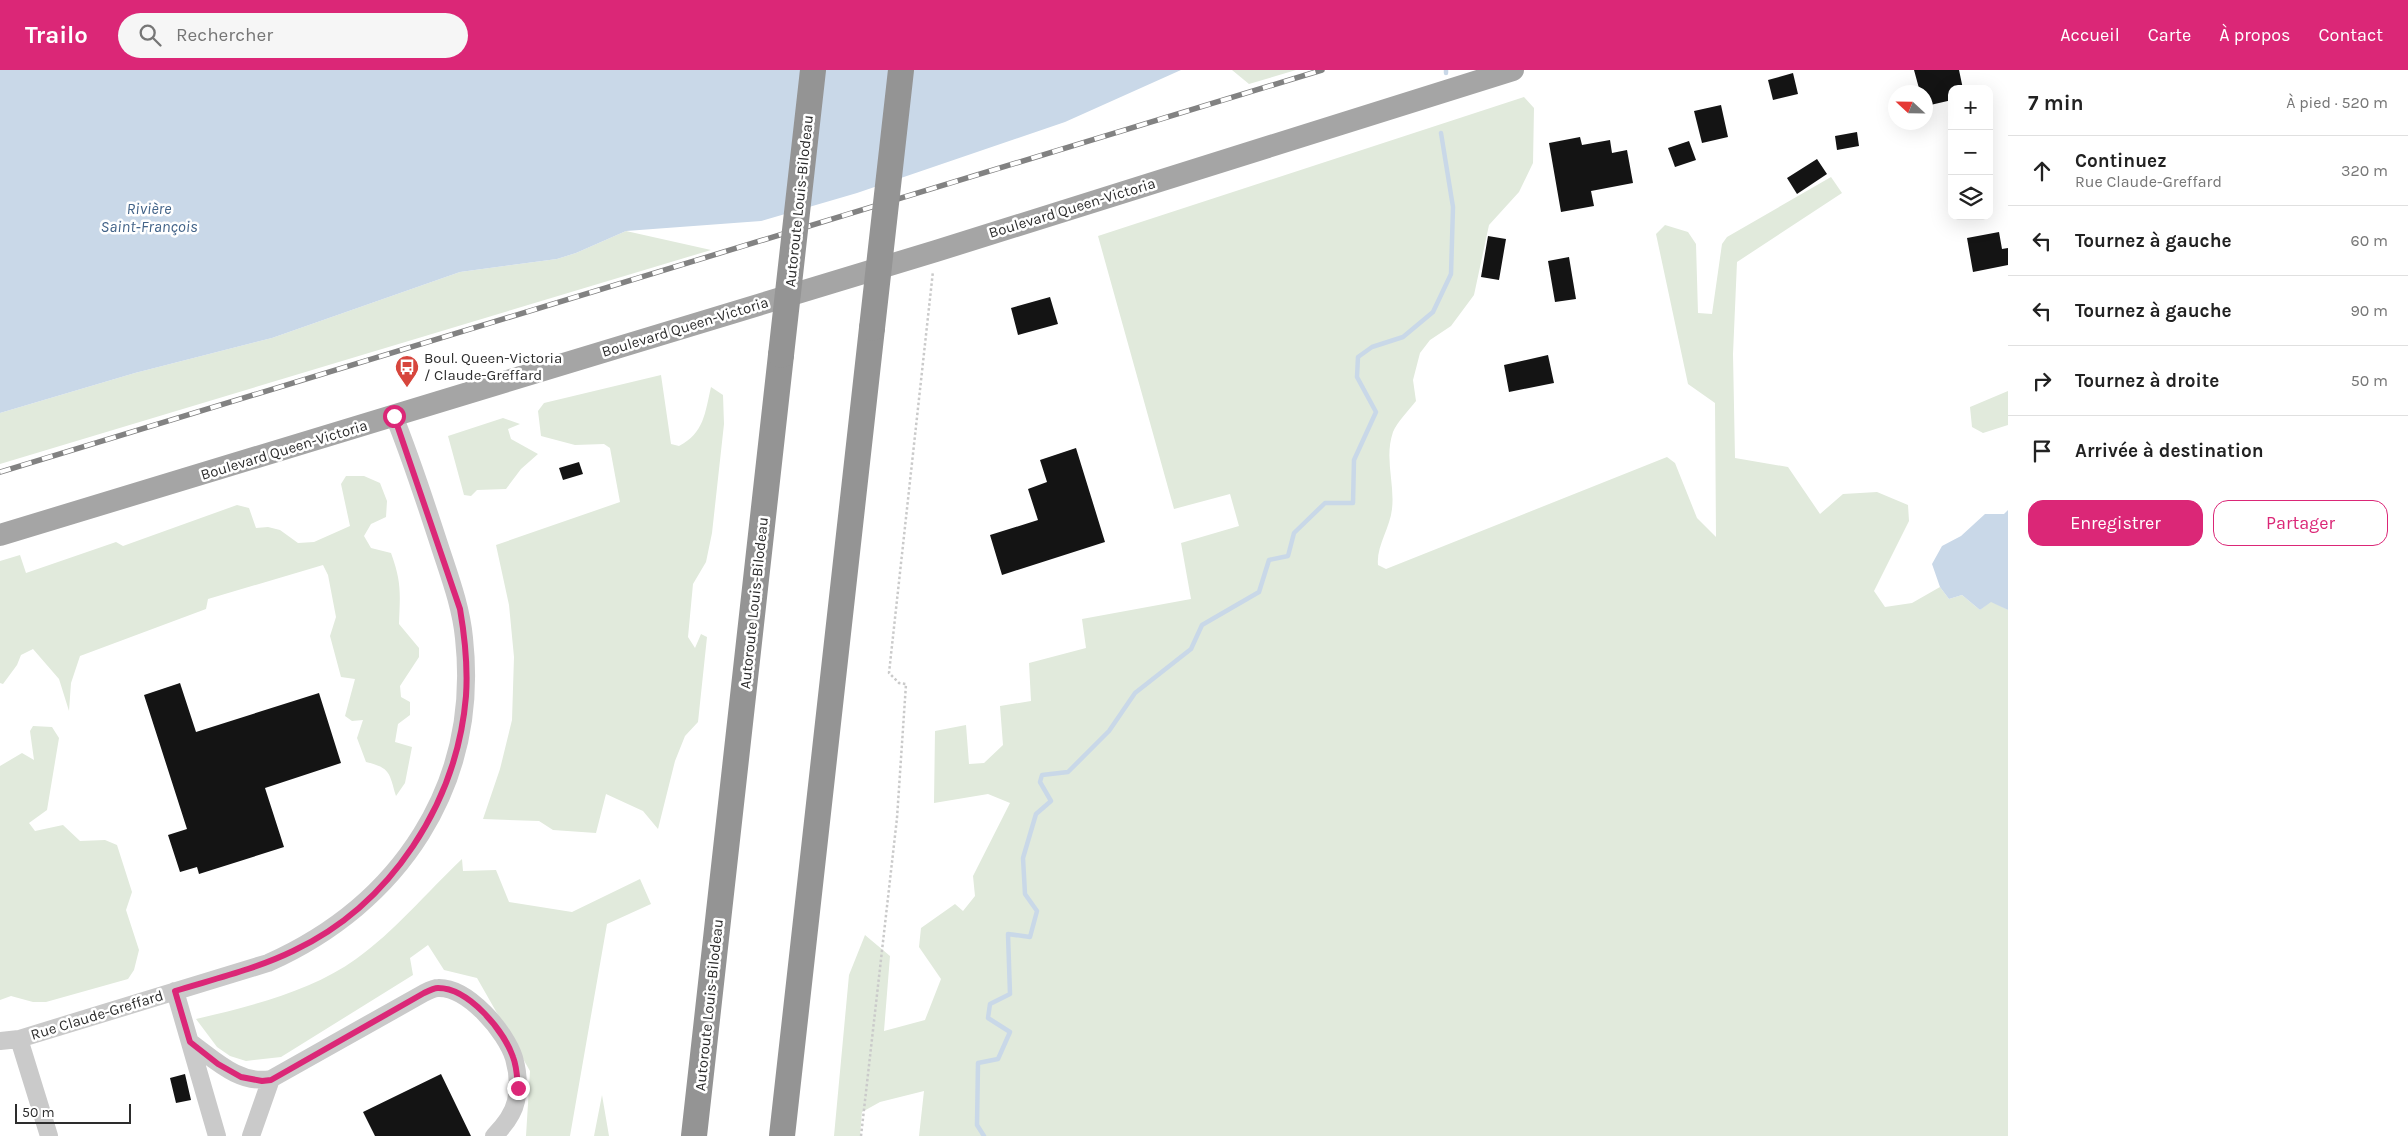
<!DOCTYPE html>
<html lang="fr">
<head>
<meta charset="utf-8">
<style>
  :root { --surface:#fff; --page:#f6f6f6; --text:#222; --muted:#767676; --line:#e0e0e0; --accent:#db2777 }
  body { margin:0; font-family:Karla,sans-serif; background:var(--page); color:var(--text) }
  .controls { position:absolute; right:15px; top:15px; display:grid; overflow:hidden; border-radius:10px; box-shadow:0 5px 20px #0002 }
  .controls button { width:45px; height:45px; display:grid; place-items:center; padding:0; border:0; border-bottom:1px solid var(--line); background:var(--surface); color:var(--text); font:25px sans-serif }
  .compass { position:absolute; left:1888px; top:15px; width:45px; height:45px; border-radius:50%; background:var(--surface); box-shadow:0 5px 20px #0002; rotate:292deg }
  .scale { position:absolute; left:15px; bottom:12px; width:116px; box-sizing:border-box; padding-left:5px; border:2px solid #2d2d2d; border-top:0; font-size:14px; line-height:18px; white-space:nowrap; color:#2d2d2d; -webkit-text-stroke:4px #fff; paint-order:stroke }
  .stop { position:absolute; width:15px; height:15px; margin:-11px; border:4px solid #db2777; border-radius:50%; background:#fff }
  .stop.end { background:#db2777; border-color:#fff; box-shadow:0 1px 5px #0008 }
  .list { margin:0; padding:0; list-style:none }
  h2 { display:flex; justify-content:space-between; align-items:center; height:65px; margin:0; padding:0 20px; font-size:21px }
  h2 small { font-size:16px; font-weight:400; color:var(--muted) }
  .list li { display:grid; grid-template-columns:32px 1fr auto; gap:15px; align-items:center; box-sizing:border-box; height:70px; padding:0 20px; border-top:1px solid var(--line) }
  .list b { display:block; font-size:19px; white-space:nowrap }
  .list p { margin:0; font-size:16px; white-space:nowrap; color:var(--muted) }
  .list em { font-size:16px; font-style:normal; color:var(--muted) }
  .actions { display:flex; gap:10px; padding:15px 20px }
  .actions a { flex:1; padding:11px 0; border:1px solid var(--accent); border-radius:15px; text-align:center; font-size:18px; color:var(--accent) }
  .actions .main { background:var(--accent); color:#fff }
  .icon { flex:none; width:28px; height:28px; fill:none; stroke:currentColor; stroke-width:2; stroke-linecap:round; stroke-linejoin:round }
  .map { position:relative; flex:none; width:2008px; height:1066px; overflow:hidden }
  header { display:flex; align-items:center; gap:30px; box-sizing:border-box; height:70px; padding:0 25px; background:var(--accent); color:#fff }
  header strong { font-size:24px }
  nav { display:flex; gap:28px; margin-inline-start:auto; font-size:18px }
  .search { width:350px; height:45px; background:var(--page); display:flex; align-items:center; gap:12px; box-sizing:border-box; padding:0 18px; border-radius:28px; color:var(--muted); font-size:19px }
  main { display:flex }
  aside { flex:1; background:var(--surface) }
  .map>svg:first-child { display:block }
</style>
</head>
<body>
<header>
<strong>Trailo</strong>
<div class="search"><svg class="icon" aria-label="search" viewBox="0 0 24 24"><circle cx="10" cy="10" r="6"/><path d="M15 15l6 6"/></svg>Rechercher</div>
<nav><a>Accueil</a><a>Carte</a><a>À propos</a><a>Contact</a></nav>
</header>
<main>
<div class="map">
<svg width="2008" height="1066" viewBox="0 0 2008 1066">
  <rect width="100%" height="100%" fill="#fff"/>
  <path fill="#e1eadc" d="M1232 0H1296L1249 14Z
    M1524 27 1534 38 1533 93 1519 122 1489 155 1474 225 1451 256 1430 270 1420 283 1413 310 1416 331C1409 340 1397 352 1393 362 1384 388 1395 414 1392 439 1390 458 1376 477 1378 495L1386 499 1667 387 1675 393 1697 448 1716 467 1715 333 1688 314 1656 164 1665 155 1688 162 1696 174 1698 243 1712 244 1722 174 1727 167 1831 107 1842 123 1737 192 1733 284 1735 388 1788 397 1820 444 1843 424 1877 422 1908 435 1909 451 1874 521 1885 537 1912 533 1940 517 1949 529 1962 525 1980 540 1991 531 2008 540V1066H919L924 1021 880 1032 862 1042 860 1066H834L849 905 865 865 890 886 884 961 925 950 941 909 919 877 921 858 955 834 963 841 975 826 973 806 1010 733 988 724 934 733 935 661 966 655 969 694 984 693 1003 675 1000 636 1031 631 1029 593 1086 578 1082 549 1191 529 1181 473 1239 456 1230 424 1174 439 1098 166Z
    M626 161 711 180 0 394V343L135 303 272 268 460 202 557 189 576 183Z
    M661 305 671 374 679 376C704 363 705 343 711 317L723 325 724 354 712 463 706 492 693 514 688 567 695 578 701 564 707 567 698 652 685 666 675 691 658 759 643 741 606 724 596 763 553 760 539 751 483 749 500 699 512 650 514 587 509 535 496 475 620 432 610 378 604 374 575 375 541 366 538 341 544 333Z
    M2008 321V355L1983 363 1972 357 1970 337Z
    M503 348 520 354 508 359 511 369 538 384 521 399 506 419 477 420 471 426 464 425 448 366Z
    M346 406H364L380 413 387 431 386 447 371 454 364 466 371 478 391 483C402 513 400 524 399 554L419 578V587L400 616 401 627 410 632V645L398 654 395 672 412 677 405 713 396 726C389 703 391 698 366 692L357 668 363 650 352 651 345 646 355 609 341 607 330 566 336 547 328 505 323 495 208 529 206 539 80 586 71 613 69 641 59 609 33 579 21 585 17 595 3 614 0 613V491L20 485 26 503 116 472 123 476 237 435 249 438 256 458 268 457 280 460 298 473 314 472 350 456 341 414Z
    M33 656 52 657 59 668 47 740 29 753 35 761 63 755 80 771 105 770 117 775 132 822 126 840 139 880 134 900 128 909 46 932H33L11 926 0 930V696L22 683 34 690 30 661Z
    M462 789 463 801 496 800 509 832 572 842 640 809 651 834 607 854 570 1066H526L530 1001 477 908 444 900 428 875 410 888 413 905 281 987 246 991 230 986 217 977 196 949C248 937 312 921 356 889 394 862 427 822 462 789Z
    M602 1025 609 1066H594Z"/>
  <path fill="#c9d8e8" d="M0 0H1181L1065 52 857 123 761 151 626 161 576 183 557 189 460 202 272 268 135 303 0 343Z
    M2008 428V540L1991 532 1980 540 1962 525 1949 529 1940 517 1932 494 1942 476 1961 466 1985 444H2004L2008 440Z"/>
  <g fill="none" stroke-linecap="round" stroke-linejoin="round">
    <path stroke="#c9d8e8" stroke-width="4.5" d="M1446 3V0
      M984 1066 977 1055 978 993 998 989 1010 962 988 948 990 934 1010 924 1008 864 1030 867 1037 841 1025 824 1023 788 1036 744 1051 731 1040 712 1042 705 1068 702 1109 661 1135 623 1191 579 1202 555 1259 522 1269 490 1288 486 1294 463 1325 433H1353L1354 390 1376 342 1357 307 1358 287 1372 277 1403 267 1433 242 1451 204 1453 137 1441 63"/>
  </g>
  <path fill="#141414" d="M1914 0H1959L1963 19H1952V30L1926 36V22H1920Z
    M1793 3 1798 24 1773 30 1768 10Z
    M1721 35 1728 67 1702 73 1694 41Z
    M1857 62 1859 76 1837 80 1835 66Z
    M1580 67 1582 75 1610 70 1612 83 1627 80 1633 113 1591 121 1594 136 1561 142 1549 73Z
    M1689 71 1696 90 1675 97 1668 78Z
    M1817 89 1827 104 1797 124 1787 108Z
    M1999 162 2002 179 2008 178V195L1973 202 1967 168Z
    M1488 166 1506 169 1499 210 1481 207Z
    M1569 187 1576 229 1555 232 1548 191Z
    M1050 227 1058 254 1018 265 1011 238Z
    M1548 285 1554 313 1509 322 1504 295Z
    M1076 378 1105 472 1002 505 990 465 1038 450 1028 419 1047 412 1040 390Z
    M579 392 583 404 563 410 559 398Z
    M180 613 196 662 319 623 341 693 265 718 284 777 199 804 197 797 180 802 168 765 187 759 144 625Z
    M185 1004 191 1030 176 1033 170 1008Z
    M441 1004 471 1066H375L363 1042Z"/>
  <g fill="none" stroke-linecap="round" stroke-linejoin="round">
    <path stroke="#cacaca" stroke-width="2.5" stroke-dasharray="2.5 2.5" stroke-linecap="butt" d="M861 1066 897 748 906 614 899 613 889 603 933 201"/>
    <path stroke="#cacaca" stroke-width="18" d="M175 921 217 1066
      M19 969 49 1066
      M0 971 19 969 268 893C400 834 480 715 464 568 461 536 449 505 439 474 425 431 411 388 394 346
      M190 972C214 989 239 1015 271 1009L424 923C428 921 434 918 438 918 468 917 506 962 514 988 518 1002 519 1017 516 1031 513 1045 504 1056 494 1066
      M251 1066 271 1009"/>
    <path stroke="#a5a5a5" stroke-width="22" d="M0 465 936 181 1513 0"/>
    <path stroke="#949494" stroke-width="26" d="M694 1066 781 285
      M782 1066 872 258"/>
    <g stroke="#828282" stroke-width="5.5">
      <path id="rail" d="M0 402 1322 0"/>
    </g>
    <use href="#rail" stroke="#fff" stroke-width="4" stroke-dasharray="11" stroke-linecap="butt"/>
    <path stroke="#949494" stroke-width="26" d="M872 258 901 0
      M781 285 813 0"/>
  </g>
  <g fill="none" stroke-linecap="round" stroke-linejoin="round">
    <path stroke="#db2777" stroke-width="6" d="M394 346 460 539C465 568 468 596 466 626 457 733 391 835 293 881 256 899 214 909 175 921L190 972 218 994 241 1007 262 1011 271 1010 424 923C428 921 434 918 438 918 469 918 504 961 513 987 517 997 517 1007 518 1018"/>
  </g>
  <defs>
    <g id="bus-pin" transform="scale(1.25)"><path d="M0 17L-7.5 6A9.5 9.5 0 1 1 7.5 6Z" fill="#d7463d" stroke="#fff"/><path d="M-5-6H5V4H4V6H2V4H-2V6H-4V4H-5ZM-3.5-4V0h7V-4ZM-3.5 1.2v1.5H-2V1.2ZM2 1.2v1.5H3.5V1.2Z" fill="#fff"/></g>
  </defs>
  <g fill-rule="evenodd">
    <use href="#bus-pin" x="407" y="297"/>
  </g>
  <g text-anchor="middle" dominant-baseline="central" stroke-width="5" stroke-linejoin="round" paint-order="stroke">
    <g font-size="15" fill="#2d2d2d" stroke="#fff">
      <text transform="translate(799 131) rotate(-84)">Autoroute Louis-Bilodeau</text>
      <text transform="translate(1072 138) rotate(-17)">Boulevard Queen-Victoria</text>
      <text transform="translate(685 257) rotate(-17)">Boulevard Queen-Victoria</text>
      <text transform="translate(284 380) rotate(-17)">Boulevard Queen-Victoria</text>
      <text transform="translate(754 533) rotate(-84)">Autoroute Louis-Bilodeau</text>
      <text transform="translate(709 935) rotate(-84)">Autoroute Louis-Bilodeau</text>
      <text transform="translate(97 945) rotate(-17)">Rue Claude-Greffard</text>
    </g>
    <g font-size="15" fill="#2d2d2d" stroke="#fff" text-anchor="start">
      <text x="424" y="288">Boul. Queen-Victoria<tspan x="424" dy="17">/ Claude-Greffard</tspan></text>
    </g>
    <g font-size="16" font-style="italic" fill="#426388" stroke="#fff">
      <text x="149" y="138">Rivière<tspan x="149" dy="18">Saint-François</tspan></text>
    </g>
  </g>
</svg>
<div class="controls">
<button>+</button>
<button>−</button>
<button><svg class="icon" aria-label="layers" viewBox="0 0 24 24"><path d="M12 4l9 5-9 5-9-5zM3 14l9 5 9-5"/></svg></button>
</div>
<svg class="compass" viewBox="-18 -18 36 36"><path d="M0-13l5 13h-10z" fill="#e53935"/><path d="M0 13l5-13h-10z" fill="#767676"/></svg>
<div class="scale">50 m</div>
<div class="stop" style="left:394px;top:346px"></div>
<div class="stop end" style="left:518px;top:1018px"></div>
</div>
<aside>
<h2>7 min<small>À pied · 520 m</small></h2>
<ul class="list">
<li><svg class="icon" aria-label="ahead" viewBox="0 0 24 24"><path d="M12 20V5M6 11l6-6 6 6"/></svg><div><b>Continuez</b><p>Rue Claude-Greffard</p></div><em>320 m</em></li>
<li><svg class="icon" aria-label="left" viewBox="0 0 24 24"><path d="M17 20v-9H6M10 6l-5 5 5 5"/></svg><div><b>Tournez à gauche</b></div><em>60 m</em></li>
<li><svg class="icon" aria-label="left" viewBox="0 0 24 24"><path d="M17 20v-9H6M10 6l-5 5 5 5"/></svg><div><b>Tournez à gauche</b></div><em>90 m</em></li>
<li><svg class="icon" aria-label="right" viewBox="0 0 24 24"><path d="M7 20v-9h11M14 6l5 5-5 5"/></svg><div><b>Tournez à droite</b></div><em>50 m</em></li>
<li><svg class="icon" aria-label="arrive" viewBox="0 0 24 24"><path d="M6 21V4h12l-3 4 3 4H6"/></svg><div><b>Arrivée à destination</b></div></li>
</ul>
<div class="actions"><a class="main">Enregistrer</a><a>Partager</a></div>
</aside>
</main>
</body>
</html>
